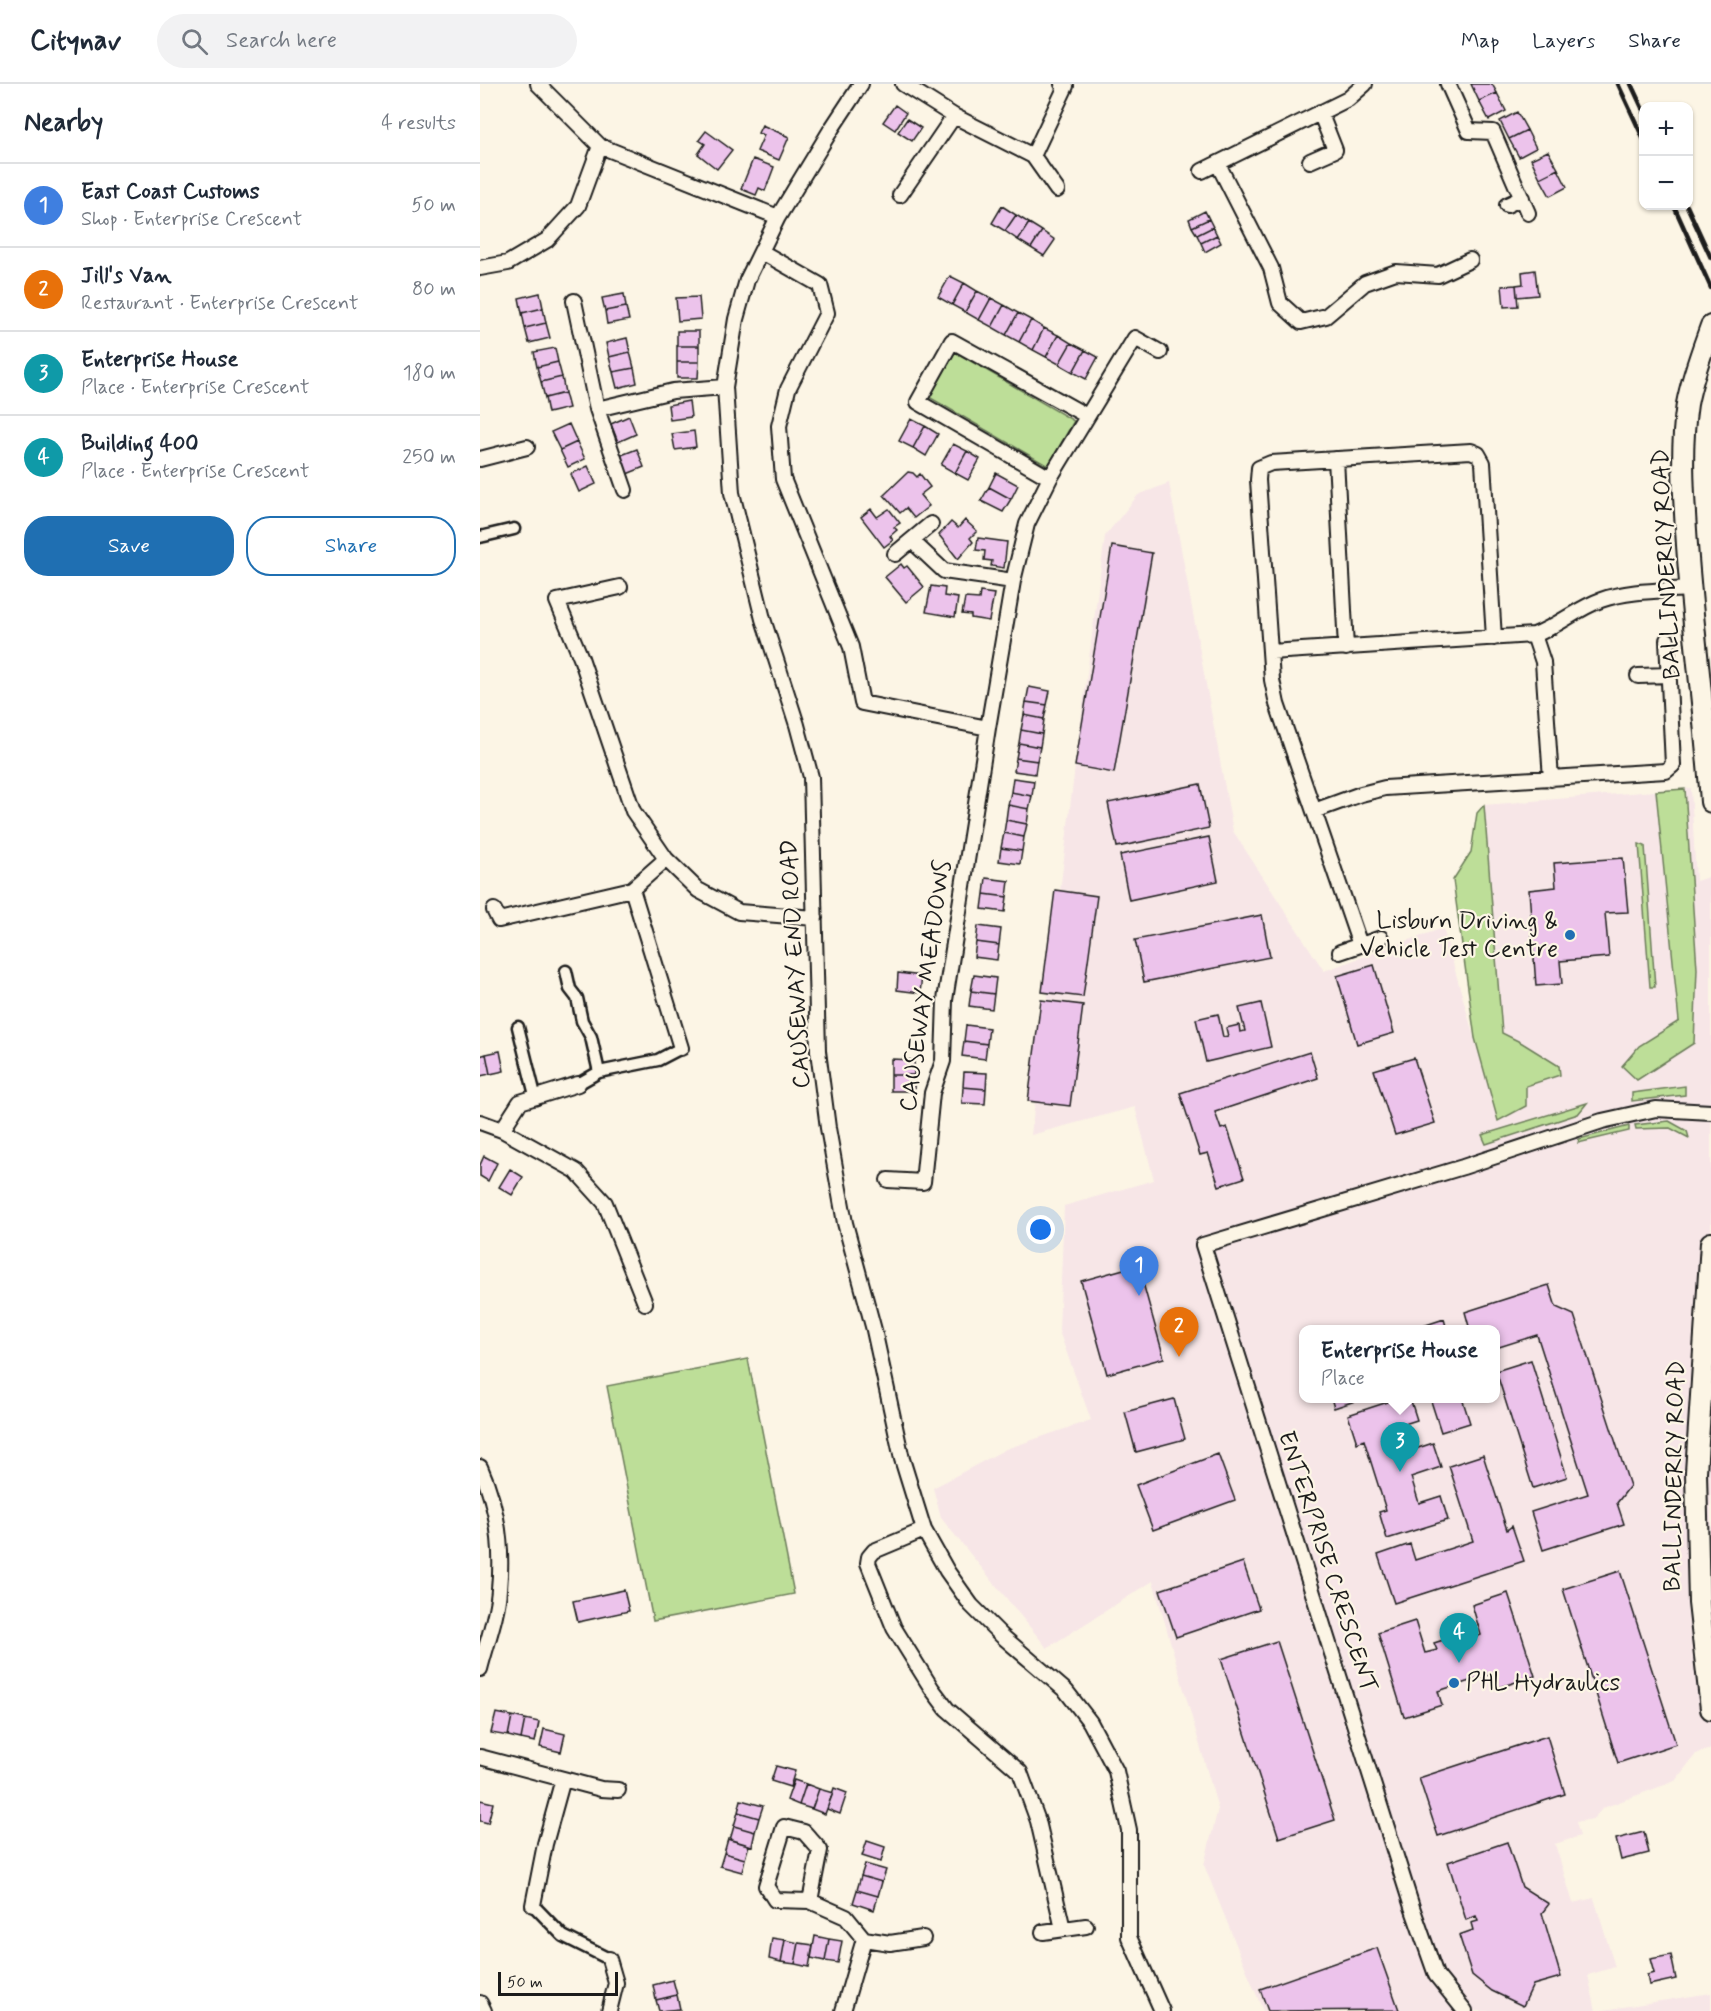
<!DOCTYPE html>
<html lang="en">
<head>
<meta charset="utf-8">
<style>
  :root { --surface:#fff; --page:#f2f2f3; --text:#1f2937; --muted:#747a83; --line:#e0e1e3; --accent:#1f6fb2 }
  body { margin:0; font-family:Mynerve,sans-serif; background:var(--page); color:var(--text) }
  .controls { position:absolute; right:18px; top:18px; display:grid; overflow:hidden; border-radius:12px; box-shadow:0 2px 4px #0004 }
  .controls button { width:54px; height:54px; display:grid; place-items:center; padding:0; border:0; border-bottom:2px solid var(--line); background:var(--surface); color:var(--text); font:30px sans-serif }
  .scale { position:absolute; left:18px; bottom:15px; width:120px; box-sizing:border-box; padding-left:6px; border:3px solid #1c1c1c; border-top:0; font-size:16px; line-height:21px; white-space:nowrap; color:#1c1c1c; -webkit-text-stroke:4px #fcf5e5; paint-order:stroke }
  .you { position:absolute; left:561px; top:1146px; width:21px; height:21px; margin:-15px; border:4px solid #fff; border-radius:50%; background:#1a73e8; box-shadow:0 0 0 9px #1a73e833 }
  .badge { display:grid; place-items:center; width:39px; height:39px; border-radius:50%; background:var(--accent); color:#fff; font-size:20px; font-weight:700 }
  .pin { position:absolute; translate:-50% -50px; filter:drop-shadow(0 2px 3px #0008) }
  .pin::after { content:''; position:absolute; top:32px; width:21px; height:18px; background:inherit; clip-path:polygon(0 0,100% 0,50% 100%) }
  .popup { position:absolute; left:819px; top:1241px; width:201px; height:78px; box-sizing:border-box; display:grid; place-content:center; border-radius:12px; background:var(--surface); filter:drop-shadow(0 2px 4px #0005); font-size:20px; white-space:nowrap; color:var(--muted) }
  .popup b { font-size:22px; color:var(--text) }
  .popup::after { content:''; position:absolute; left:50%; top:100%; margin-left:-12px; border:12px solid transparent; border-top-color:var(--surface) }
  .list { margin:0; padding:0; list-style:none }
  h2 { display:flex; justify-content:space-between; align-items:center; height:78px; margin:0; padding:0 24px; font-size:26px }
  h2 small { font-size:20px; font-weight:400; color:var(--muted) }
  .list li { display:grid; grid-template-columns:39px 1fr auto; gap:18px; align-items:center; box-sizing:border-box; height:84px; padding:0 24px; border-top:2px solid var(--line) }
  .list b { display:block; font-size:22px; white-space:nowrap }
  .list p { margin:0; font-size:20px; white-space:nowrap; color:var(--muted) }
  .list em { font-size:20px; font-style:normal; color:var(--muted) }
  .actions { display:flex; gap:12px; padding:18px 24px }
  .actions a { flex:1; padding:14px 0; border:2px solid var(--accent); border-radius:24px; text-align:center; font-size:21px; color:var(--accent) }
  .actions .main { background:var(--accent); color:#fff }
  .icon { flex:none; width:33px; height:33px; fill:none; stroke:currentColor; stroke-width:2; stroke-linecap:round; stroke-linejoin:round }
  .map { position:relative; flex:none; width:1231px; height:1927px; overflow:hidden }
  header { display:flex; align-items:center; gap:36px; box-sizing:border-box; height:84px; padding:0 30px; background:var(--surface); border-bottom:2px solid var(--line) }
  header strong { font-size:28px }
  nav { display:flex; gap:33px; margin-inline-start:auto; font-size:21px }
  .search { width:420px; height:54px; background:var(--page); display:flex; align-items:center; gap:15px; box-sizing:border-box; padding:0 21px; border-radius:33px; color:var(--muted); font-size:22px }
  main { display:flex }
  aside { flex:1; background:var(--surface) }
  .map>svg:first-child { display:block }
</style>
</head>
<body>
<header>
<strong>Citynav</strong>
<div class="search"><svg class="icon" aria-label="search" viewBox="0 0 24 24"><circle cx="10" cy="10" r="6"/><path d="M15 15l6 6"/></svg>Search here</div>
<nav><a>Map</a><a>Layers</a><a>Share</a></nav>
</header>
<main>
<aside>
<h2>Nearby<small>4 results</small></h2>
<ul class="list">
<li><span class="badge" style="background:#3f7fe0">1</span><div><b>East Coast Customs</b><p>Shop · Enterprise Crescent</p></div><em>50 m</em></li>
<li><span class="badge" style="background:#e8710a">2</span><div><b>Jill's Van</b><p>Restaurant · Enterprise Crescent</p></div><em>80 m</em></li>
<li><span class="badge" style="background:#0f9aa8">3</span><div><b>Enterprise House</b><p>Place · Enterprise Crescent</p></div><em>180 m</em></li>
<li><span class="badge" style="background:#0f9aa8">4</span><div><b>Building 400</b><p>Place · Enterprise Crescent</p></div><em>250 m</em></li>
</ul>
<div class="actions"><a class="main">Save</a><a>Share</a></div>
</aside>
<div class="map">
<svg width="1231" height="1927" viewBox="0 0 1231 1927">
  <rect width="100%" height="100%" fill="#fcf5e5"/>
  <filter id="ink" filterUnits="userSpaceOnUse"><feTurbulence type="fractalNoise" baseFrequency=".0167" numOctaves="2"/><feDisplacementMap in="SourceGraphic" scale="12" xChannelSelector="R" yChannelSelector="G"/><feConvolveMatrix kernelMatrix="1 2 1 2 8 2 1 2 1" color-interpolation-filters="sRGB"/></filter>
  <g filter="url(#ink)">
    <path fill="#f7e6e7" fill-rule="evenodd" d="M689 399 753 747 844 887 963 844 1003 985 1024 978 1004 721 1211 704 1216 797 1231 792V1665L1216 1670 1195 1697 1123 1724 1113 1735 1096 1738 1100 1752 1075 1760 1093 1819 1114 1814 1135 1883 1108 1891 1116 1927H783L724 1781 738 1725 673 1497 567 1564 461 1434 453 1404 526 1365 611 1336 579 1247 584 1122 674 1096 655 1023 551 1051 595 682 625 452 658 411ZM824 1246H1016V1314H824Z
      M1231 1909V1927H1118Z"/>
    <path fill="#bdde98" stroke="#6c7d5a" stroke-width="1.5" d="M475 268 594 337 568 382 449 313Z
      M1205 705 1217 885 1214 959 1157 996 1142 982 1159 962 1199 937 1176 707Z
      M1004 721 1022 949 1042 959 1079 982 1080 991 1046 1002V1022L1018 1037 995 954 973 796 991 768 997 729Z
      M1159 760 1165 762 1175 903H1170Z
      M1205 1002V1011L1152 1017V1009Z
      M1107 1019 1098 1030 1006 1060 1002 1051Z
      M1189 1037 1207 1047 1209 1054 1190 1044 1156 1045 1155 1041Z
      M1149 1042V1047L1098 1059 1099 1055Z
      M268 1275 314 1510 173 1537 127 1302Z"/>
    <path fill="#ecc3eb" stroke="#1c1c1c" stroke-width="1.5" d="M991 0H1012L1017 9 999 17Z
      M1017 9 1026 27 1009 36 999 17Z
      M415 21 426 29 415 46 403 38Z
      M1037 28 1047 46 1029 55 1020 37Z
      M427 35 441 44 432 57 418 48Z
      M282 41 309 53 299 76 277 67 284 51 278 49Z
      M1047 46 1056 64 1039 73 1029 55Z
      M226 47 252 66 237 85 218 70 225 60 219 56Z
      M1068 67 1078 85 1060 94 1051 75Z
      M273 75 294 83 285 107 279 104 276 111 261 105Z
      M1078 85 1087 103 1070 112 1060 94Z
      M522 122 536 131 525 147 512 139Z
      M725 127 729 135 712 143 709 135Z
      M536 131 549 139 538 156 525 147Z
      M729 135 733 143 717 151 712 143Z
      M549 139 562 147 551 164 538 156Z
      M733 143 737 151 721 159 717 151Z
      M562 147 575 156 564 172 551 164Z
      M737 151 741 159 725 168 721 159Z
      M1055 186 1058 211 1037 213 1036 201 1043 200 1042 188Z
      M470 192 484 199 472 221 458 213Z
      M484 199 497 207 485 228 472 221Z
      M1036 201 1038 222 1024 223 1022 202Z
      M497 207 511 214 499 236 485 228Z
      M60 209 63 224 42 229 39 214Z
      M144 210 146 223 125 227 122 214Z
      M219 213 221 235 198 237 196 214Z
      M511 214 524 221 512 243 499 236Z
      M524 221 538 229 526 251 512 243Z
      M146 223 149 236 127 240 125 227Z
      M63 224 66 239 45 244 42 229Z
      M538 229 551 236 539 258 526 251Z
      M551 236 564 244 553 266 539 258Z
      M66 239 70 254 49 259 45 244Z
      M564 244 578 251 566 273 553 266Z
      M197 247H219V262H197Z
      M578 251 591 259 579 280 566 273Z
      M147 254 150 268 129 273 126 259Z
      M591 259 605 266 593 288 579 280Z
      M197 262H219V278H197Z
      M75 264 78 278 57 283 54 268Z
      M605 266 618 273 606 295 593 288Z
      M150 268 154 284 133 288 129 273Z
      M78 278 82 293 61 298 57 283Z
      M197 278H219L218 294H197Z
      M154 284 157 299 137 304 133 288Z
      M82 293 85 309 65 314 61 298Z
      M85 309 89 324 68 329 65 314Z
      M209 317 211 333 190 336 188 321Z
      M149 332 156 350 138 358 131 340Z
      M431 335 445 342 433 364 419 357Z
      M89 340 97 358 80 366 71 348Z
      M445 342 458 350 446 372 433 364Z
      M214 347 216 363 195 366 192 350Z
      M97 358 105 375 88 383 80 366Z
      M473 360 487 367 475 389 461 381Z
      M157 365 164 383 147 390 139 372Z
      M487 367 500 375 488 396 475 389Z
      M108 382 116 400 99 408 91 390Z
      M428 388 433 389 437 393 440 390 450 403 440 411 449 422 434 434 426 424 420 429 404 411Z
      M516 389 538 401 531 415 509 403Z
      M509 403 531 415 523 428 501 417Z
      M391 425 397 433 409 425 420 439 414 443 417 446 410 452 413 456 404 463 381 433Z
      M485 436 497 447 490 454 493 458 478 475 459 451 471 438 478 444Z
      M498 454 527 458 524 484 511 482 512 477 504 476 505 467 496 466Z
      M632 462 672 469 634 689 595 682Z
      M421 480 424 484 427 482 444 503 426 518 405 493Z
      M451 502 465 504 464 512 478 514 475 533 446 528Z
      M500 508 514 510 509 537 491 534V531L482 530 485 514 499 515Z
      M549 603 570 607 567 621 546 618Z
      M546 618 567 621 564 635 544 631Z
      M544 631 564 635 562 650 541 646Z
      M541 646 562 650 560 663 539 659Z
      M539 659 560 663 557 677 536 674Z
      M536 674 557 677 555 690 534 687Z
      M533 694 554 697 552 712 531 708Z
      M720 700 729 744 637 763 628 719Z
      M531 708 552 712 549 725 528 721Z
      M528 721 549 725 547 740 526 736Z
      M526 736 547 740 544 753 524 749Z
      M524 749 544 753 542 767 521 764Z
      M729 753 738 797 649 816 640 771Z
      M521 764 542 767 540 780 519 777Z
      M1143 774 1148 828 1125 829 1129 873 1080 877 1082 900 1056 902 1049 806 1076 803 1074 779Z
      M506 794 529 797 527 813 504 810Z
      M575 806 617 812 603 913 562 908Z
      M504 810 527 813 525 828 502 825Z
      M782 831 790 873 664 898 655 856Z
      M498 842 521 845 519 861 496 858Z
      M496 858 519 861 517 876 494 873Z
      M894 881 914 949 877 960 857 892Z
      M418 889 442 892 440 909 417 906Z
      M494 891 516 894 514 910 491 907Z
      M491 907 514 910 512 925 489 922Z
      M561 916 603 921 590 1022 548 1017Z
      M781 919 791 963 726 978 716 935 738 930 743 953 748 952 746 944 759 941 760 948 765 947 759 924Z
      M486 941 509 944 507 960 484 957Z
      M484 957 507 960 505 975 482 972Z
      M20 967 24 987 10 990 6 970Z
      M830 968 838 994 735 1028 741 1045 747 1043 764 1094 739 1102 728 1069 720 1071 700 1009Z
      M6 970 10 990 0 992V972Z
      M934 974 955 1039 915 1051 894 986Z
      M411 975 434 976V991H411Z
      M484 988 507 989 506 1005 483 1003Z
      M411 991H434V1007H411Z
      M483 1003 506 1005 505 1020 482 1019Z
      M4 1072 17 1079 8 1097 0 1092V1081Z
      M30 1085 43 1093 32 1111 19 1103Z
      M658 1181 684 1274 627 1290 601 1197Z
      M1069 1201 1076 1223 1094 1231 1150 1402 1137 1419 1144 1440 1063 1466 1051 1428 1108 1410 1057 1251 1016 1264V1246H990L985 1228Z
      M964 1235 967 1246H931Z
      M1051 1276 1087 1393 1053 1404 1016 1287Z
      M851 1314H884L854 1324Z
      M920 1314H930L937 1336 915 1343 923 1369 953 1359 961 1383 931 1393 939 1419 961 1412 968 1436 907 1455 899 1428 906 1426 884 1356 877 1359 868 1331Z
      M950 1314H982L990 1339 961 1348Z
      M694 1315 705 1355 656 1368 645 1328Z
      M738 1370 755 1416 673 1446 656 1401Z
      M1003 1371 1027 1446 1032 1442 1044 1477 914 1519 898 1471 930 1460 935 1476 993 1457 969 1382Z
      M763 1478 779 1525 696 1553 680 1506Z
      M1140 1487 1196 1660 1138 1679 1083 1505Z
      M144 1506 149 1527 98 1538 93 1517Z
      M1028 1509 1055 1592 1017 1604 1012 1590 958 1607 962 1621 924 1633 898 1549 935 1537 945 1569 957 1566 954 1559 988 1548 990 1555 1001 1551 992 1521Z
      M797 1557 855 1736 799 1754 741 1575Z
      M16 1629 32 1632 28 1652 11 1649Z
      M32 1632 45 1635 41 1655 28 1652Z
      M45 1635 59 1638 55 1658 41 1655Z
      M64 1645 85 1650 81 1668 60 1663Z
      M1067 1652 1085 1710 958 1752 939 1694Z
      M296 1682 315 1687 310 1703 291 1697Z
      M314 1696 326 1700 319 1721 307 1716Z
      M326 1700 339 1705 332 1725 319 1721Z
      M354 1704 367 1709 360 1730 347 1725Z
      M339 1705 353 1709 345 1730 332 1725Z
      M0 1716 13 1719 8 1739 0 1737Z
      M261 1716 283 1722 279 1734 258 1728Z
      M258 1728 279 1734 275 1748 254 1742Z
      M254 1742 275 1748 272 1762 250 1756Z
      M1164 1748 1169 1769 1141 1776 1136 1755Z
      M248 1755 269 1761 265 1775 244 1769Z
      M387 1757 405 1763 401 1778 382 1772Z
      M1027 1758 1042 1803 1069 1820 1062 1829 1081 1893 1053 1901 1043 1922 1012 1907 992 1891 979 1851 993 1846 991 1839 998 1837 996 1832 986 1836 968 1778Z
      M244 1769 265 1775 262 1788 240 1782Z
      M385 1780 406 1786 402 1798 381 1792Z
      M381 1792 402 1798 398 1812 377 1806Z
      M377 1806 398 1812 394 1826 373 1819Z
      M335 1852 349 1855 345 1877 331 1874Z
      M292 1854 305 1856 301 1878 289 1875Z
      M349 1855 362 1857 358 1879 345 1877Z
      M305 1856 319 1859 315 1880 301 1878Z
      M319 1859 333 1861 329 1883 315 1880Z
      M897 1864 919 1926 788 1927 780 1905Z
      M1191 1871 1196 1895 1169 1901 1167 1891 1174 1889 1170 1875Z
      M193 1896 197 1911 176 1916 173 1901Z
      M197 1911 200 1925 179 1927 176 1916Z"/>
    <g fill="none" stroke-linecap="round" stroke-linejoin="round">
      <g stroke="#1c1c1c" stroke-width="15">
        <path id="pedestrian" d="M0 453 34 445
          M86 887 90 905 97 914 102 937 111 953 119 988
          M38 943 56 1015
          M98 1000 119 988 178 976 201 964
          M53 1821 83 1852 129 1875"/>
      </g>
      <g stroke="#1c1c1c" stroke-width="18">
        <path id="minor" d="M58 0 120 62 298 133
          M381 0 352 44 298 133 267 196 256 235 245 303 252 409 283 535 317 641 331 693 338 967 348 1044 365 1139 394 1246 422 1375 444 1446 467 1487 491 1521 522 1552 586 1607 610 1638 636 1687 649 1746V1853L682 1927
          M423 0 474 32 553 72 577 106
          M968 0 989 47 1013 48 1048 129
          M553 72 586 2 582 0
          M830 77 855 66 840 28
          M738 80 791 184 800 219 821 238 846 232 885 199 916 188 958 191 990 176
          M722 87 868 15 885 0
          M420 111 474 32
          M1027 121 1042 114
          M282 168 340 201 347 229 308 305 299 342 303 395 371 563 382 619 508 644
          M0 184 28 179 67 156 98 122 120 62
          M94 217 117 325 145 406
          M117 325 193 307 245 303
          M0 375 47 363
          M856 375 866 564
          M570 394 438 318 472 257 607 332
          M432 457 464 487 533 497
          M415 470 451 440
          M140 503 77 517 101 574 153 727 186 775 218 806 259 828 335 834
          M1054 551 1063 578 1071 695
          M791 568 1054 551C1078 542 1098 524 1121 516 1149 506 1181 507 1210 505
          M1158 592 1189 591
          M834 727 881 710 905 704 1186 687 1193 681 1187 556
          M152 805 201 964
          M14 826 19 836 152 805 186 775
          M880 861 797 620 792 596 778 396 779 384 791 379 991 367 998 370 1003 379 1014 554
          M860 868 901 854
          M0 1038 22 1046 96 1087 125 1119 165 1219
          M22 1046 40 1018 98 1000
          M408 1096 443 1098 452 1009 463 977 465 916 508 644 533 497 547 440 570 394 655 254 680 268
          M0 1383C17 1421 23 1464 19 1505 18 1529 6 1561 0 1585
          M444 1446 394 1467 389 1473 388 1479 414 1544 452 1605 467 1625 540 1688 558 1737 583 1845
          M0 1673 121 1705 138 1706
          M330 1817 340 1766 324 1748 304 1743 286 1802 295 1816 330 1817 366 1833 384 1855
          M53 1821 65 1760 83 1695
          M563 1848 606 1842
          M129 1875 136 1899 129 1927
          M0 1919 4 1927
          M363 1927 384 1855 410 1859 443 1854
          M985 1927 956 1891 932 1823 723 1161 983 1083 1122 1037 1176 1025 1231 1028"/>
      </g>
      <g stroke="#1c1c1c" stroke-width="24">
        <path id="secondary" d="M1231 242C1222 267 1212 293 1207 320 1200 366 1204 415 1207 461 1213 547 1225 632 1231 718
          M1231 1159 1216 1388 1219 1519 1231 1625"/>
      </g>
      <use href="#pedestrian" stroke="#fcf5e5" stroke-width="10"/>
      <use href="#minor" stroke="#fcf5e5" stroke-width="14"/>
      <use href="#secondary" stroke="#fcf5e5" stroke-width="20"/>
      <path stroke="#1c1c1c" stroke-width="4.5" d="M1138 0 1164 56
        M1151 0 1164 28
        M1194 122 1231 204
        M1207 122 1231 174"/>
    </g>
  </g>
  <g fill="#1f6fb2" stroke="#fcf5e5" stroke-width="2">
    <circle cx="1090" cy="851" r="6"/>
    <circle cx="974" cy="1599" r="6"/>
  </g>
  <g text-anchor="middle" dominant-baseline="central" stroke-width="4.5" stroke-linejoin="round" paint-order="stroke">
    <g font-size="24" fill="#1c1c1c" stroke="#fcf5e5">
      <text transform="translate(1187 480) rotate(-93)">BALLINDERRY ROAD</text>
      <text transform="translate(316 880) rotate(-93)">CAUSEWAY END ROAD</text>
      <text transform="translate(446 902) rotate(-82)">CAUSEWAY MEADOWS</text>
      <text transform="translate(1195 1392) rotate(-89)">BALLINDERRY ROAD</text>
      <text transform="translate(847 1478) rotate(72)">ENTERPRISE CRESCENT</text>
    </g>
    <g font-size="24" fill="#1c1c1c" stroke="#fcf5e5" text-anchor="end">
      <text x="1078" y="837">Lisburn Driving &amp;<tspan x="1078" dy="28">Vehicle Test Centre</tspan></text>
      <text x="986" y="1599" text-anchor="start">PHL Hydraulics</text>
    </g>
  </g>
</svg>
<div class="controls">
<button>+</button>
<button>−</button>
</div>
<div class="scale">50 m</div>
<div class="you"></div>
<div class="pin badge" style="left:659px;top:1212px;background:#3f7fe0">1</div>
<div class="pin badge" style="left:699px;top:1273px;background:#e8710a">2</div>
<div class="pin badge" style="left:920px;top:1388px;background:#0f9aa8">3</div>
<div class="popup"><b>Enterprise House</b>Place</div>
<div class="pin badge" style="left:979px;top:1579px;background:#0f9aa8">4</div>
</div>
</main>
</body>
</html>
